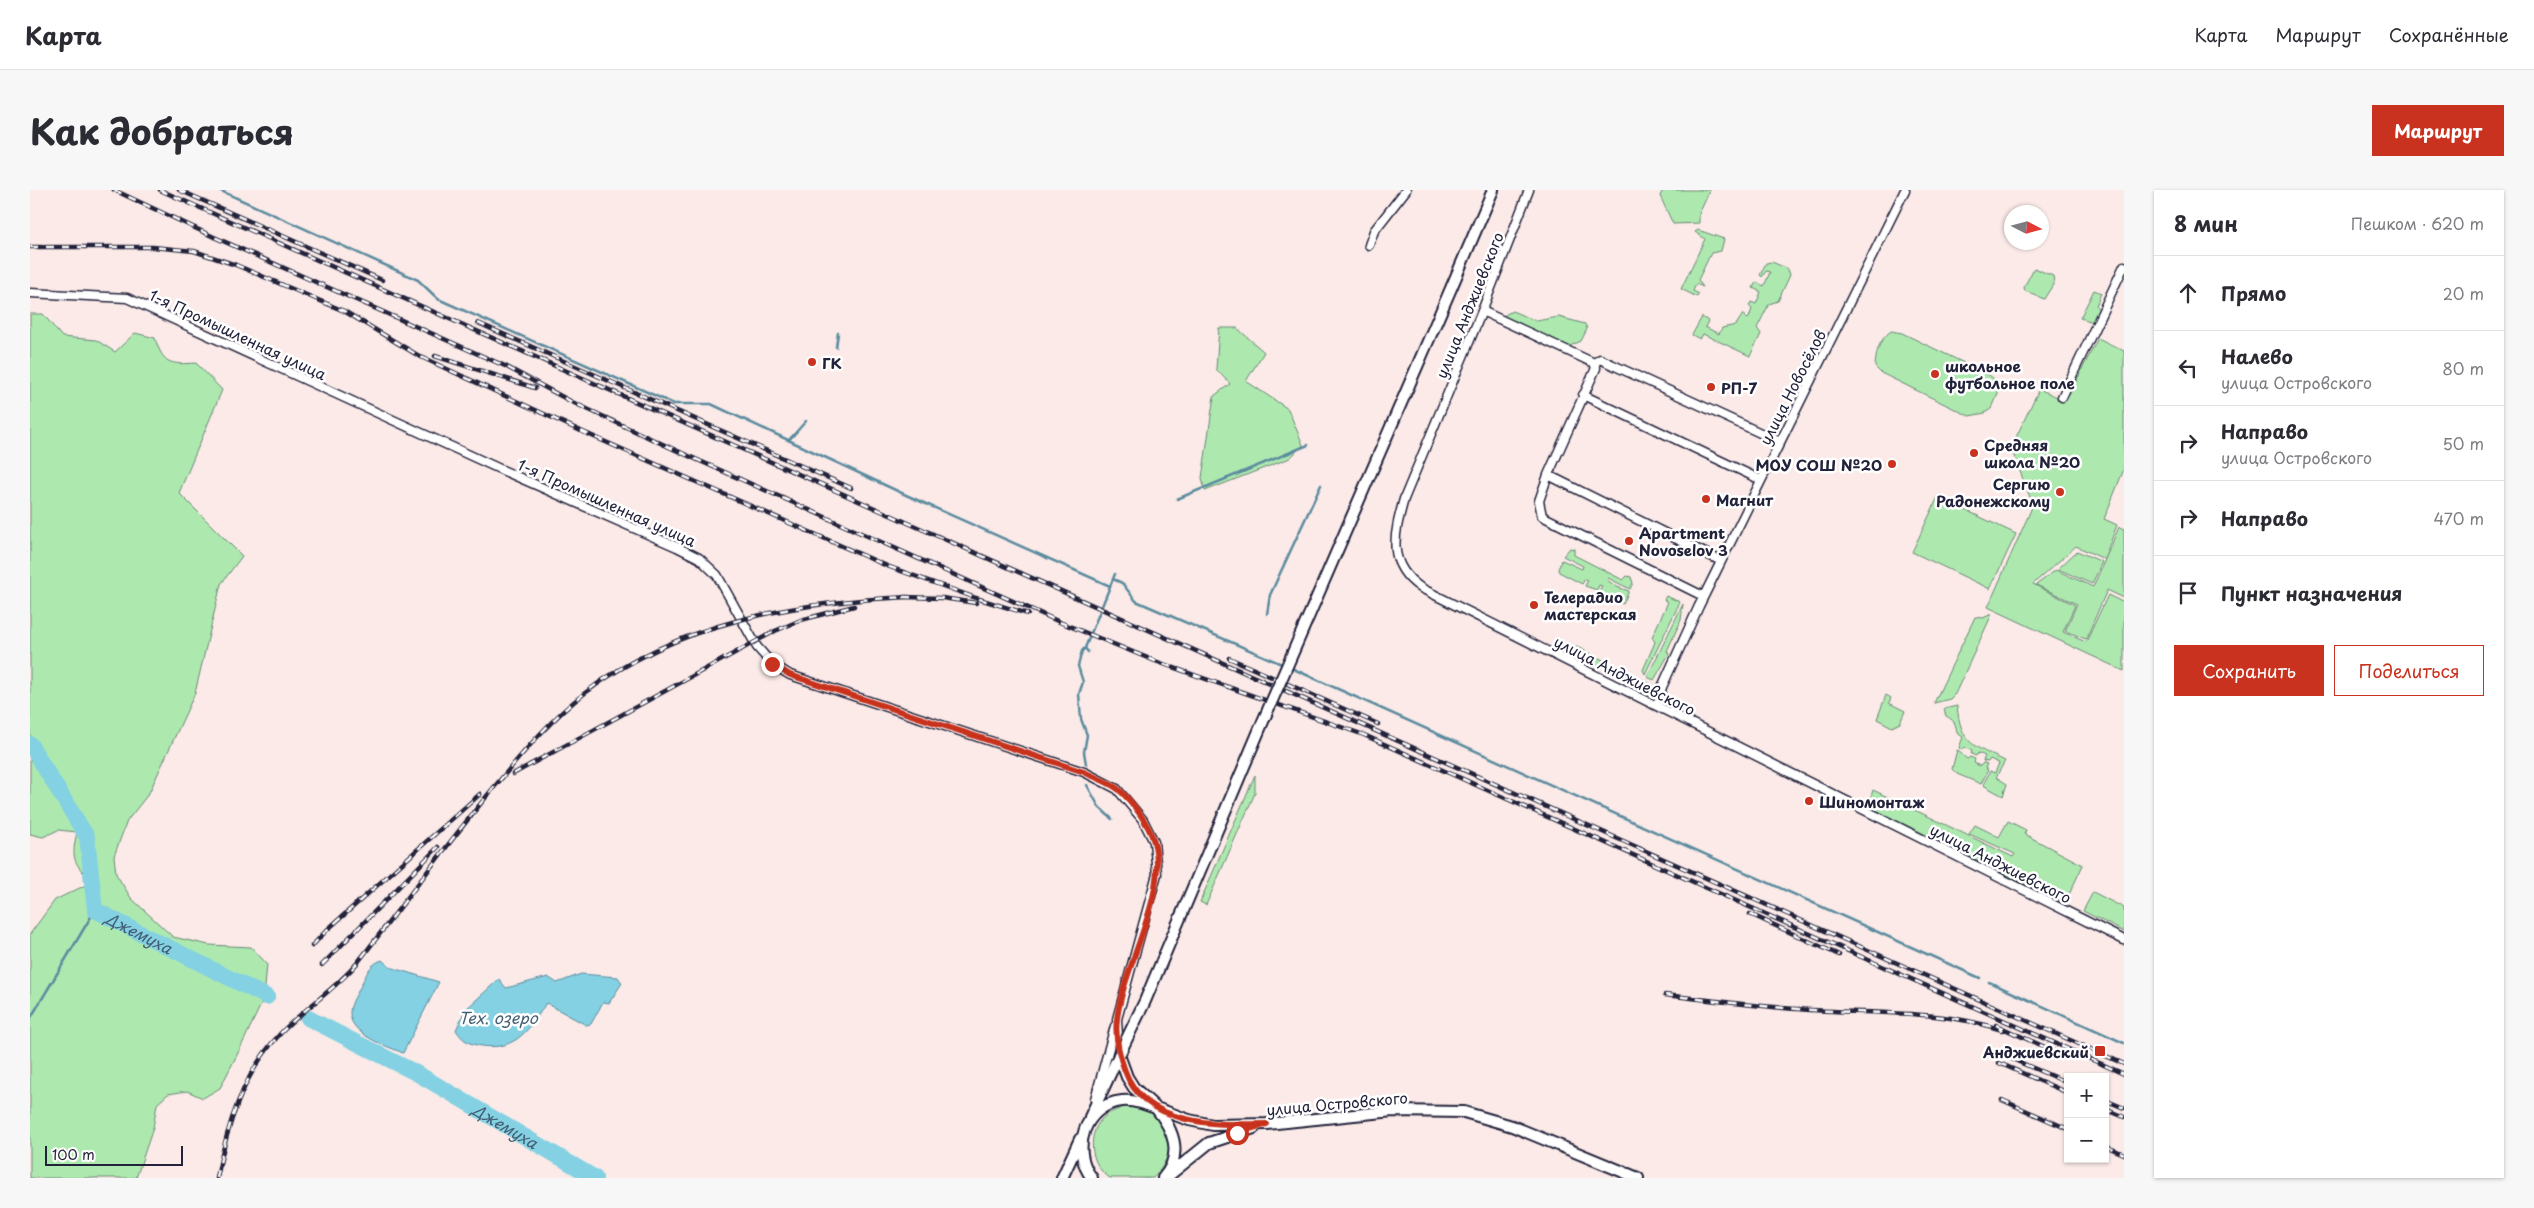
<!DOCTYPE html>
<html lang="ru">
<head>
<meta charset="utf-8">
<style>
  :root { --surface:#fff; --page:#f7f7f7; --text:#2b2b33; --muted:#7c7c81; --line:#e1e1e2; --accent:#c8321e }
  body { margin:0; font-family:"Playpen Sans",sans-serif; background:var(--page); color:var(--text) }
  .controls { position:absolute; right:15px; bottom:15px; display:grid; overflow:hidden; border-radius:0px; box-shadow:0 1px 4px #0004 }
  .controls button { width:45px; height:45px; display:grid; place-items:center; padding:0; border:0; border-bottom:1px solid var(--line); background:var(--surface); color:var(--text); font:25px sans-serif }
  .compass { position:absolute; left:1974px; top:15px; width:45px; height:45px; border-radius:50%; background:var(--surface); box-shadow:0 1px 4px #0004; rotate:96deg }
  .scale { position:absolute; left:15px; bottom:12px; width:138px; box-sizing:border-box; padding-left:5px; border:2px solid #22223b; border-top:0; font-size:14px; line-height:18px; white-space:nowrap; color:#22223b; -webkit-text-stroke:4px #fff; paint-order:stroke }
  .stop { position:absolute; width:15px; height:15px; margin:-11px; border:4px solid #c8321e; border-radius:50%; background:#fff }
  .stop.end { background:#c8321e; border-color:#fff; box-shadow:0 1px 5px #0008 }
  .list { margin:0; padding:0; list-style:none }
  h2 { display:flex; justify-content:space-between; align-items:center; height:65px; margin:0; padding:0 20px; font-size:21px }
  h2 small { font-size:16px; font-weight:400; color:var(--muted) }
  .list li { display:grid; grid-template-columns:32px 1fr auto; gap:15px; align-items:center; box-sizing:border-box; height:75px; padding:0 20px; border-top:1px solid var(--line) }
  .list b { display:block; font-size:19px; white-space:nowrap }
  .list p { margin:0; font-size:16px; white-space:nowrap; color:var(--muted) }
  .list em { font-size:16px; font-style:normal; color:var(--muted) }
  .actions { display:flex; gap:10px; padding:15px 20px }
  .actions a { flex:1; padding:11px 0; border:1px solid var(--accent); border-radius:0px; text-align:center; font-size:18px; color:var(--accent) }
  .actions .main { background:var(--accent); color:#fff }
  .icon { flex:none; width:28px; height:28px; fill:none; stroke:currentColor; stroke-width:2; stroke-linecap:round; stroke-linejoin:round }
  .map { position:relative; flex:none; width:2094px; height:988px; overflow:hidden; border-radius:0px }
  header { display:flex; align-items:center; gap:30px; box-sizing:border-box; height:70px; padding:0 25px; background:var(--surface); border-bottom:1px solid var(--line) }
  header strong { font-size:24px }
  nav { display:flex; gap:28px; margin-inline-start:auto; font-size:18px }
  .intro { display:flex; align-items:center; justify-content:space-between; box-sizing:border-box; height:120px; padding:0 30px }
  h1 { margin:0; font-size:35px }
  .button { padding:12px 22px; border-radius:0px; background:var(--accent); color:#fff; font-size:18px; font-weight:700 }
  main { display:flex; gap:30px; padding:0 30px }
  aside { flex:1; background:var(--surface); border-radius:0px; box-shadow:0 1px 4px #0004 }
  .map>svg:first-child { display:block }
</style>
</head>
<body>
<header>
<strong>Карта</strong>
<nav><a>Карта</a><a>Маршрут</a><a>Сохранённые</a></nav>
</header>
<div class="intro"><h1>Как добраться</h1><a class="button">Маршрут</a></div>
<main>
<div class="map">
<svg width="2094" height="988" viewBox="0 0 2094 988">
  <rect width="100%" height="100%" fill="#fbeae7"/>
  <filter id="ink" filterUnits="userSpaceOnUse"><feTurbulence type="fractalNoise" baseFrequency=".02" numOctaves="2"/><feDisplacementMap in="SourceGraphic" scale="10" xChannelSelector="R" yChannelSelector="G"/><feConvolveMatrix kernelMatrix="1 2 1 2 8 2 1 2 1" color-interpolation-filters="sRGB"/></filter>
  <g filter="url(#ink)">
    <path fill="#ade9af" stroke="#688675" d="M1633 0H1680L1669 24V33L1643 34 1630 6Z
      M1668 40 1694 49 1691 61 1681 63 1668 90 1673 97 1666 94 1663 101 1669 104 1667 107 1651 99 1675 49 1665 42Z
      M1742 72 1758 79 1760 85 1748 111 1739 114 1727 138 1731 144 1720 166 1673 144 1670 149 1662 145 1672 127 1678 131 1675 137 1689 144 1692 138 1706 135 1713 124 1716 129 1719 128 1722 119 1719 116 1721 112 1726 114 1731 102 1723 98 1726 92 1734 96 1740 82 1736 81 1732 87 1730 85 1736 73Z
      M2004 78 2023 86 2024 93 2014 109 1995 101 1994 97Z
      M2064 100 2071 103 2066 116 2070 120 2064 132 2050 128Z
      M1482 121 1506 131 1529 127 1555 134 1557 139 1551 151 1538 157 1473 126Z
      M0 124H13L32 147 66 150 85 162 105 143 125 148C133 174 140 175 166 173L192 200 149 303 212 366 191 394 165 503 119 603 97 631 84 666 86 684 101 708 143 747 179 755 221 757 237 774 234 808 209 861 190 898 173 908 157 901 138 904 127 914 123 938 106 988H0V744L25 710 62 692C43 672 41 669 47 642L28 640 13 647 0 644Z
      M1189 138H1207L1234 162 1216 191 1258 219 1273 255 1260 268 1175 301 1172 288 1184 206 1200 194 1186 179Z
      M1861 141 1872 143 1959 185 1969 193 1968 204 1962 218 1955 223 1939 226 1851 183 1845 177C1846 161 1849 150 1861 141Z
      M2068 148 2094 161V279L2074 329 2087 335 2074 369 2046 356 2003 394 2045 415 2033 442 2056 452 2078 405 2094 413V481L1958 417 2003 315 1981 258 2009 199 2036 211Z
      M1908 307 1986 344 1960 399 1882 362Z
      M2089 337 2094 339V408L2077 400 2056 449 2035 441 2047 414 2006 395 2026 380 2063 397Z
      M1540 358 1544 359V365L1593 390 1597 386 1601 387 1603 393 1600 399 1578 388 1577 390 1587 397 1599 401 1593 414 1571 404 1569 401 1572 396 1569 395 1567 400 1555 396 1558 390 1555 389 1552 394 1529 382 1528 379 1532 370 1552 379 1553 376 1533 366Z
      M2047 361 2072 372 2062 394 2028 379Z
      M1636 406 1650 412 1615 484 1613 480 1625 452 1622 447 1638 412 1634 410Z
      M1653 414 1651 430 1637 461 1639 464 1624 490 1617 487Z
      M1962 424 1925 504 1920 509 1904 513 1945 427 1953 428Z
      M1547 457 1575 471 1572 477 1536 460Z
      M1603 485 1627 497 1624 503 1616 506 1601 500 1602 493 1599 491Z
      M1856 505 1861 508 1859 513 1875 521 1870 533 1862 537 1847 529Z
      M1927 516C1931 554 1943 556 1975 571L1966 587 1977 594 1973 606 1953 595 1960 581 1965 583 1969 573 1960 569 1958 572 1953 571 1955 566 1948 563 1946 566 1941 564 1942 561 1934 557 1932 560 1929 558 1933 547 1927 543C1926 534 1924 530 1916 526L1914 519Z
      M1927 560 1937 569 1940 567 1945 569 1944 573 1950 576 1953 573 1957 574 1955 578 1958 580 1951 594 1927 584 1922 579Z
      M1225 585V603L1176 715 1170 712Z
      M1843 600 1983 667 1985 664 1939 644 1945 635 1969 647 1978 631 1996 640 1994 644 2053 675 2035 713 1845 621 1838 616Z
      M2063 702 2094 718V742L2053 721Z
      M1097 916C1139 919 1153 959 1123 988H1080C1059 975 1056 942 1075 926 1082 921 1089 919 1097 916Z"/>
    <path fill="#83d1e2" stroke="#5c8b9f" d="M352 770 360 777 409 792 373 863C357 856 319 845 320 822 320 813 329 801 332 793 337 783 340 774 352 770Z
      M551 784 588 787 592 793 579 813 573 812 561 834 556 835 516 813C500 839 486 861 452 856 439 854 433 851 426 840L435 820 469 789 476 798 518 787 527 793Z"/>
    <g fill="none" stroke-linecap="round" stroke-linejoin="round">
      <path stroke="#5c8b9f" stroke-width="2.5" d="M189 0 388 90 408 109 644 214H681L876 305 1080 396
        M806 157 808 143
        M759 250 776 231
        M1147 309 1278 255
        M1083 389 1092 393 1106 411 1254 475
        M1237 424 1240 405 1291 295
        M1055 458 1052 461 1048 476 1053 492 1049 504 1051 529 1057 545 1054 562 1056 574
        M1058 462 1055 458 1085 384
        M1259 477 1950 788
        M1057 595 1069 617 1082 629
        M1959 792 2094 853
        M0 829 65 720"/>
      <g stroke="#83d1e2" stroke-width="16">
        <path id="s1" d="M0 554 57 647 65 720 237 807"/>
        <path id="s2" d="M278 828 388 884 565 988"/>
      </g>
      <g stroke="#22223b" stroke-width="11">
        <path id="street" d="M1499 0 1452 121 1374 309C1364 345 1356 374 1391 398L2094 750
          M1339 55 1344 41 1376 0
          M0 103 97 108 472 280 647 357 669 368 687 385 727 457 742 474 760 485 1054 582 1087 599 1113 630 1124 652 1127 684 1087 829 1089 863
          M1452 121 1564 173 1566 178 1518 285
          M1564 173 1570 169 1750 252
          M1553 205 1731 290
          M2032 207 2094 76
          M1673 406 1512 326 1509 311 1518 285 1691 371
          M1627 516 1632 497 1669 416 1875 0
          M1065 909 1085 836"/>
      </g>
      <g stroke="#22223b" stroke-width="14">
        <path id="secondary" d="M1422 96 1463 0
          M1089 865 1097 887 1104 898 1126 918 1159 930 1183 935 1237 934 1363 921 1434 922 1482 936 1608 988
          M1060 927 1089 865
          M1138 986 1179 953 1224 938
          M1032 988 1050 949
          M1062 988C1040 960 1054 915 1092 911 1104 910 1115 914 1126 918 1143 939 1154 964 1133 988"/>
      </g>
      <use href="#street" stroke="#fff" stroke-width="8"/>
      <use href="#secondary" stroke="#fff" stroke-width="10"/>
      <g stroke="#22223b" stroke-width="4.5">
        <path id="rail" d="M84 0 184 47 475 176 542 212 652 263 1032 433 1125 471 1334 545 2094 884
          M130 0 2094 874
          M149 0 352 90
          M0 57H123L164 61 206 75 314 121 389 166 553 242 857 376 946 408 998 424
          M448 133 821 298
          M405 166 505 198
          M873 407 912 408 946 413
          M1199 468 1348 534
          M483 584 745 441 771 430 824 416
          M1720 724 1809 765
          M282 756 297 740 450 604
          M292 775 408 657
          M1635 805C1679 810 1723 816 1768 819 1836 825 1906 818 1972 840
          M1966 835 2030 864
          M1980 868 2038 893
          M1969 873 2038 903
          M1972 910 2038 939
          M2075 910 2094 918
          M2075 919 2094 927
          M2075 956 2094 964
          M187 988C197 936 213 883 250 844 274 818 305 800 328 772 376 711 421 648 471 589 496 559 523 527 555 503 647 432 765 412 878 407"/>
      </g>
      <use href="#rail" stroke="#fff" stroke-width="2.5" stroke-dasharray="8" stroke-linecap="butt"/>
      <g stroke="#22223b" stroke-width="14" stroke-linecap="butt">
        <path id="secondary-bridge" d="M1089 865 1115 811 1234 529 1422 96"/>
      </g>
      <use href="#secondary-bridge" stroke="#fff" stroke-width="10"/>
    </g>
  </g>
  <g fill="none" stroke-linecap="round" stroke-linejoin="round" filter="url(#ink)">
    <path stroke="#c8321e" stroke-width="6" d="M742 474 760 485 1054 582C1064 587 1078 592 1088 599 1102 611 1119 634 1124 652 1139 706 1093 775 1087 829 1085 845 1089 865 1095 881 1115 937 1189 935 1237 934L1207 943"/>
  </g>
  <g fill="#c8321e" stroke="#fff" stroke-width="2">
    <circle cx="782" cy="172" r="5"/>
    <circle cx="1905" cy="184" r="5"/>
    <circle cx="1681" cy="197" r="5"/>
    <circle cx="1944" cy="263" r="5"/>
    <circle cx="1862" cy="274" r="5"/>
    <circle cx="2030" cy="302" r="5"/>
    <circle cx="1676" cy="309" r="5"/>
    <circle cx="1599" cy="351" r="5"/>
    <circle cx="1504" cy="415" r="5"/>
    <circle cx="1779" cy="611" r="5"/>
    <rect x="2064" y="855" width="12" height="12" rx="2.5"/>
  </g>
  <g text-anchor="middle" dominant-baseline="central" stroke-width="5" stroke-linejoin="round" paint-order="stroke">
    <g font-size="15" fill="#22223b" stroke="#fff">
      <text transform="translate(1439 115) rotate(-68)">улица Анджиевского</text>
      <text transform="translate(208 144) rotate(25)">1-я Промышленная улица</text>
      <text transform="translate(1762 197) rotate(-63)">улица Новосёлов</text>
      <text transform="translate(577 312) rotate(24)">1-я Промышленная улица</text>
      <text transform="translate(1595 485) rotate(27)">улица Анджиевского</text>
      <text transform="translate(1971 673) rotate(27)">улица Анджиевского</text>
      <text transform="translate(1307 913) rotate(-5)">улица Островского</text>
    </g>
    <g font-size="15" font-weight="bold" fill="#22223b" stroke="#fff" text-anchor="start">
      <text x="792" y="172">ГК</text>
      <text x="1915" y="175">школьное<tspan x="1915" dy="17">футбольное поле</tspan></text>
      <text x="1691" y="197">РП-7</text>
      <text x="1954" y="254">Средняя<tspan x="1954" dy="17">школа №20</tspan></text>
      <text x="1852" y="274" text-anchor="end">МОУ СОШ №20</text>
      <text x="2020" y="293" text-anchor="end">Сергию<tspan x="2020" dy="17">Радонежскому</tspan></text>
      <text x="1686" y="309">Магнит</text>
      <text x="1609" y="342">Apartment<tspan x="1609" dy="17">Novoselov 3</tspan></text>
      <text x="1514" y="406">Телерадио<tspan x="1514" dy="17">мастерская</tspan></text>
      <text x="1789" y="611">Шиномонтаж</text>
      <text x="2059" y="861" text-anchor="end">Анджиевский</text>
    </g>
    <g font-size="16" font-style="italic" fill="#445f75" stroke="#fff">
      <text stroke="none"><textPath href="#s1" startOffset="232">Джемуха</textPath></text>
      <text x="468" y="827">Тех. озеро</text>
      <text stroke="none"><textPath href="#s2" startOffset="225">Джемуха</textPath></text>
    </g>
  </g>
</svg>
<div class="controls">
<button>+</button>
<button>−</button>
</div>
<svg class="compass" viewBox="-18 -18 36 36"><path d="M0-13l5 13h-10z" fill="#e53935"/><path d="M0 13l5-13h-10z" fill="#7c7c81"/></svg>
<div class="scale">100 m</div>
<div class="stop" style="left:1207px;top:943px"></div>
<div class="stop end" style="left:742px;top:474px"></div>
</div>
<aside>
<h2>8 мин<small>Пешком · 620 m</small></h2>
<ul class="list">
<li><svg class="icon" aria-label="ahead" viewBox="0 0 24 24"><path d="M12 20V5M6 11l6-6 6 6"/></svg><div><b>Прямо</b></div><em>20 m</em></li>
<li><svg class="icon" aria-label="left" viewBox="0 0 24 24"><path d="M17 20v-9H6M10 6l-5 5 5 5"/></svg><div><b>Налево</b><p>улица Островского</p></div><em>80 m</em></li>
<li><svg class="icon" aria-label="right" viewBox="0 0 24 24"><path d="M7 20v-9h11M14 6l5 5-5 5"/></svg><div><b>Направо</b><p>улица Островского</p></div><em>50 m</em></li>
<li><svg class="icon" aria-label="right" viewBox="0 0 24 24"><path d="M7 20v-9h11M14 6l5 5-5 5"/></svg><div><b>Направо</b></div><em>470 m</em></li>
<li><svg class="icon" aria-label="arrive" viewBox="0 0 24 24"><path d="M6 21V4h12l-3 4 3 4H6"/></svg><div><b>Пункт назначения</b></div></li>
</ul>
<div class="actions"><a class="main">Сохранить</a><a>Поделиться</a></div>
</aside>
</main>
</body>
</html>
